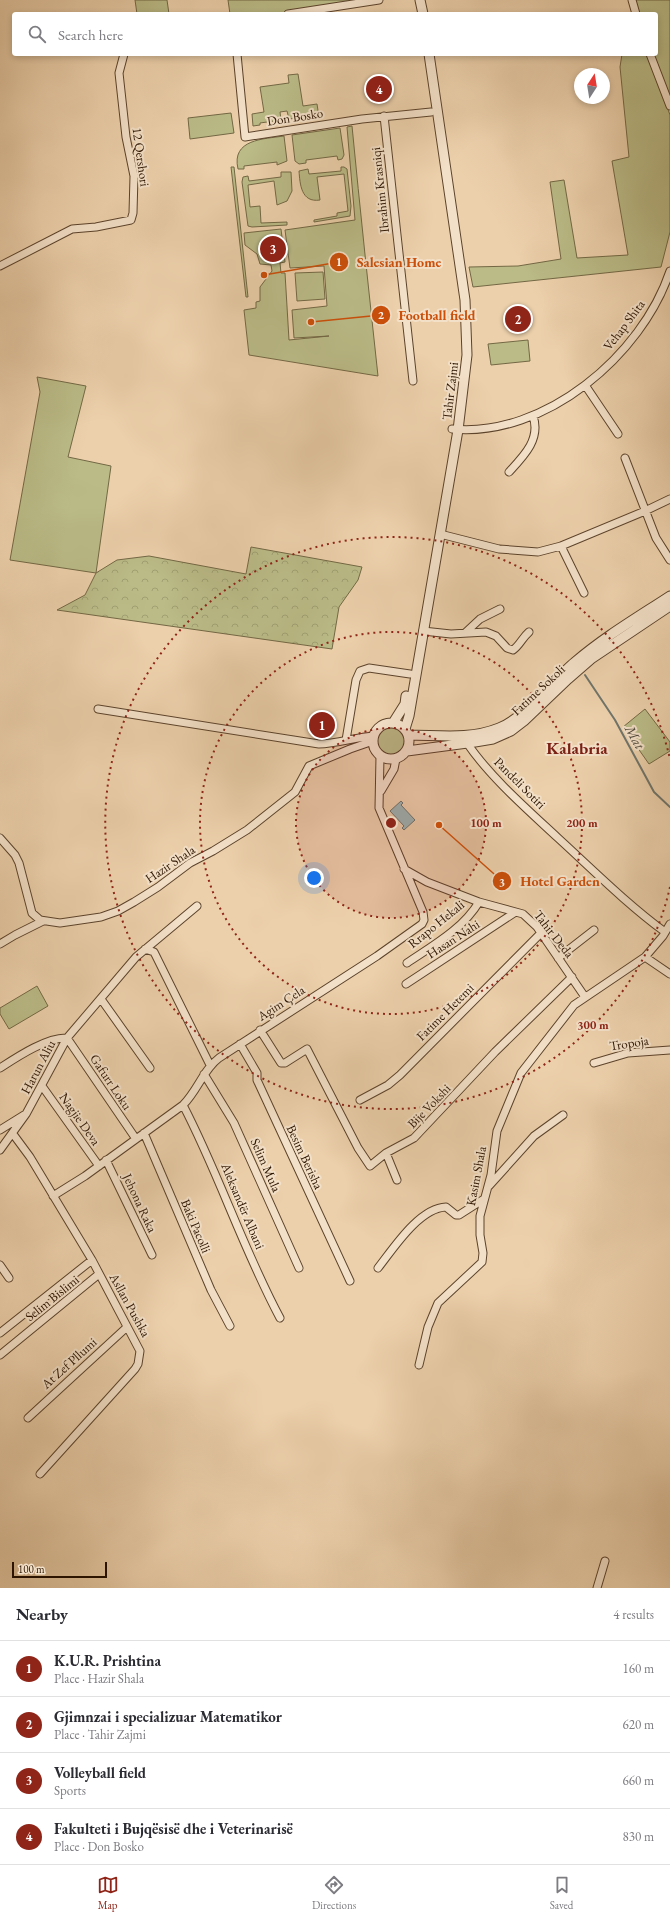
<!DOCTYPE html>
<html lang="en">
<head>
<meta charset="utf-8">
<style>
  :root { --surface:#fff; --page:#f7f7f7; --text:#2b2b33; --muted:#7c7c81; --line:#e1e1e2; --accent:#8f2418 }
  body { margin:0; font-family:"EB Garamond",serif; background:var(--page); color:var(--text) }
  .compass { position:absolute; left:574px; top:68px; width:36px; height:36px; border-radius:50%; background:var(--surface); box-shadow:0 2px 6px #0003; rotate:12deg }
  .scale { position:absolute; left:12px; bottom:10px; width:95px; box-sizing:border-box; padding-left:4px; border:2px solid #2c1400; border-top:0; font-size:11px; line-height:14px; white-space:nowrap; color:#2c1400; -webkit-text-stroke:3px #f3e0c8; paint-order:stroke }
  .you { position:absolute; left:314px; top:878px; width:14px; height:14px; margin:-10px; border:3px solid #fff; border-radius:50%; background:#1a73e8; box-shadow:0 0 0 6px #1a73e833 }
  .badge { display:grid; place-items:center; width:26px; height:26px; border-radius:50%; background:var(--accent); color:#fff; font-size:13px; font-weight:700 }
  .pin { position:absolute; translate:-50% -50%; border:2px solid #fff; box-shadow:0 1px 4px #0006 }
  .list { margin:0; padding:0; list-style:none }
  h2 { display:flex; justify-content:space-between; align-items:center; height:52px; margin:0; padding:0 16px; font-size:17px }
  h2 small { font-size:13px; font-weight:400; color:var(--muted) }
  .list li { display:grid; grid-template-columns:26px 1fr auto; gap:12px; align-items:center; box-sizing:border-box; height:56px; padding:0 16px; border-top:1px solid var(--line) }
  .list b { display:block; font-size:15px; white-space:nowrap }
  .list p { margin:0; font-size:13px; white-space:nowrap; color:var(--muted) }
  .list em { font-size:13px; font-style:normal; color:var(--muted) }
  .icon { flex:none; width:22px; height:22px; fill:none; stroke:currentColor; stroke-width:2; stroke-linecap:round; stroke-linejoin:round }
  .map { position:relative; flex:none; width:670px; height:1588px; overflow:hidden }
  .search { position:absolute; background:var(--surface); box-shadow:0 2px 6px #0003; left:12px; right:12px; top:12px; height:44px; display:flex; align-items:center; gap:10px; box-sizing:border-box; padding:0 14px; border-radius:4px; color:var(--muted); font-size:15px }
  .sheet { height:276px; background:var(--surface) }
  nav { display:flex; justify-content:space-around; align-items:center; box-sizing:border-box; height:56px; border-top:1px solid var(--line); background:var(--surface); font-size:11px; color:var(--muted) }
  nav a { display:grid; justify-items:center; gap:2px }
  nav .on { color:var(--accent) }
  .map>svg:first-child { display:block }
</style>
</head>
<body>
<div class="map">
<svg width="670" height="1588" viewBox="0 0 670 1588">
  <defs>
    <pattern id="forest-crowns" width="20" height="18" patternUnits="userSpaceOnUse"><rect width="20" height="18" fill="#babb87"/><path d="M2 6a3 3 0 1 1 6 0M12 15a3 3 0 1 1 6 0" fill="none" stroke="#a0a073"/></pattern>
  </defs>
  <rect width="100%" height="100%" fill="#ecd0ab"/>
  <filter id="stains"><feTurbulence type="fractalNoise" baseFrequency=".005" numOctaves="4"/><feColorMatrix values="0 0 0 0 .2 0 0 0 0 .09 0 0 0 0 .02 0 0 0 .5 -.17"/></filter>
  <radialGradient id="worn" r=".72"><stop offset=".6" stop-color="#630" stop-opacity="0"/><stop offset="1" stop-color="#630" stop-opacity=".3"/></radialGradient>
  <path fill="#babb87" stroke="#736844" d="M135 0H167L169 14H137Z
    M228 0H372L280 14H230Z
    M634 0H670V97L653 54H656V14H637Z
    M622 54H648L670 115V232L661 267 473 287 469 267 518 266 561 259 550 182 564 180 577 258 628 255 612 161 629 157 620 67Z
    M298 74 303 106 317 104 319 117 313 118 312 116 289 119 287 111 280 112 281 120 260 123V125L253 126 252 114 264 112 260 87 289 83 288 75Z
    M231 113 234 133 190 139 188 118Z
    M352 126C360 209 369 293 378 376L249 355 244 310 256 308V302L260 301V287L272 271 271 265 260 264 257 254 245 245 244 233 281 229 285 262 280 263 281 273H285L289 340 329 336 294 338 292 310 327 306 324 266 290 268 285 230 355 220 347 127Z
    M340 128 344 155 342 159 338 160 337 156 306 160V163L299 164 295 161 292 135Z
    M284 136 287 161 277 165V162L244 166V169H238C231 139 264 139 284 136Z
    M231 167H234L248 297H246Z
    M341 167H344L347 169 351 206 350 216 314 222V220L337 216V213L348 211 344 174 317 177 320 200C301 203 300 184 299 171L308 169 309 174 341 171Z
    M281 172H291L292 191 287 201 277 205 274 181 248 185 250 207 260 206 261 223 287 222V225L252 227 248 226 242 182 243 177 248 176 249 181 281 177Z
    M323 272 325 299 297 301 295 273Z
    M528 340 530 361 491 365 488 344Z
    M37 377 86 386 68 457 111 466 96 573 10 560 40 392Z
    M645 709 670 742V751L649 764 623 727Z
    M377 741a14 14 0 1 1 28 0a14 14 0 1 1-28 0Z
    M37 986 48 1006 9 1029 0 1014V1008Z"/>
  <path fill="url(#forest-crowns)" stroke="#736844" d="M251 547 362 567 358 580 339 607 332 649 57 610 85 595 96 573 117 560 149 556 246 574Z"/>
  <path fill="#9cb4b2" stroke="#6f746b" d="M401 801 403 803 401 805 415 820 404 830 402 828 404 826 390 811Z"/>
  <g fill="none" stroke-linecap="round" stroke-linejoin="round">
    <path stroke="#6f746b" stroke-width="2" d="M585 675 615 720 654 792 670 807"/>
    <g stroke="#5c432b" stroke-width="9">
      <path id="minor" d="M632 0 636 14
        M288 14 379 0
        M237 54 245 137 362 119 431 112
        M650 54 670 106
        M384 116 413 381
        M0 266 72 229 96 227 131 220 133 213 134 176 126 137 119 73 124 54
        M585 385 618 434
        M452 429C545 438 642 355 670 271
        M625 458 656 538 670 560
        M509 472C524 456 541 439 533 416
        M440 534 499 549 538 552 561 546 645 511 670 499
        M561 546 584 593
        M423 631 451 634 486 632 496 636 507 648 513 650C520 645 522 638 529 632
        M465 633 480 619 500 609
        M98 709 319 744C337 744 356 737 374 736
        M346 740 356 680 360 671 369 668 410 674
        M467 743C490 777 528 810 558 838 593 870 627 904 665 932
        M381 791 394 769 396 759
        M0 838 15 855 19 863 32 913 40 920 60 923 101 917 118 911 134 902 158 887 190 863 213 851 247 830 295 792 309 766 350 749 373 741
        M404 869 427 882 479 902 523 914 537 927 585 997
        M0 944 15 935 43 921
        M145 949 154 952 210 1065
        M645 957 670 974
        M558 958 594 930
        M407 963C432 946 463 929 479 902
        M406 984 514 913
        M101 999 150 1068
        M260 1030 281 1063H285L307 1049 358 1148 370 1166 386 1153 414 1138 495 1052 572 977
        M240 1044 257 1073V1080L350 1281
        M594 1063 628 1053 670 1050
        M0 1068C17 1057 47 1037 67 1038L136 1139
        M204 1074 234 1123 299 1268
        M42 1086 99 1166
        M360 1100 388 1085 400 1075 541 933
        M183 1105C219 1174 243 1249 280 1318
        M0 1130 24 1115
        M144 1133 211 1290 230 1326
        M13 1134 30 1157 92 1260 140 1351 138 1364 135 1369 40 1474
        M0 1150 26 1114 67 1038 136 957 197 906
        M386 1153 397 1180
        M106 1160 152 1255
        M489 1186 534 1136 563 1115
        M53 1196 85 1176 183 1105C198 1090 203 1070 219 1058L377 956 422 924 424 920 423 912 379 808 380 756
        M0 1265 9 1278
        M378 1268C393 1249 419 1208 446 1207L456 1215H459L484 1199
        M0 1333 92 1260
        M0 1355 99 1274
        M419 1365 428 1327 438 1303 482 1262 483 1253 480 1235V1216L491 1175 497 1131 521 1073 574 1005 645 957 663 936 670 924
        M28 1418 127 1327
        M597 1588 605 1561"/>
    </g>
    <g stroke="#5c432b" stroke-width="11">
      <path id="tertiary" d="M420 0 423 14
        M373 741a18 18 0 1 1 36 0a18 18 0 1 1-36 0Z
        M393 723 405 704 406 696
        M405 729 409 716 458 430 467 355 465 300 429 54
        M408 735C439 735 469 740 499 728 525 718 552 681 575 662 604 637 638 617 670 596
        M407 751 475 742 493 739 511 731 524 721 568 679 591 659 670 606"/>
    </g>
    <use href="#minor" stroke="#f3e0c8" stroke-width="7"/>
    <use href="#tertiary" stroke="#f3e0c8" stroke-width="9"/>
  </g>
  <circle cx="391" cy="823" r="95" fill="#8f2418" fill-opacity=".12"/>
  <g fill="none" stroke="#8f2418" stroke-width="2" stroke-dasharray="2 4">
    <circle cx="391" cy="823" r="95"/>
    <circle cx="391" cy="823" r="191"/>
    <path d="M670 887A286 286 0 1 1 670 759"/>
  </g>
  <g text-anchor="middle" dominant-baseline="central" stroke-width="4" stroke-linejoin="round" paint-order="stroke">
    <g font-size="13" fill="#2c1400" stroke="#f3e0c8">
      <text transform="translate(295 117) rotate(-9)">Don Bosko</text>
      <text transform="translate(141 157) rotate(82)">12 Qershori</text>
      <text transform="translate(380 190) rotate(-96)">Ibrahim Krasniqi</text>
      <text transform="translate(624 325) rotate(-53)">Vehap Shita</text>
      <text transform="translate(450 391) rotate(-83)">Tahir Zajmi</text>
      <text transform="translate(538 690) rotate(-43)">Fatime Sokoli</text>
      <text transform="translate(520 783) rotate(45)">Pandeli Sotiri</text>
      <text transform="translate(170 864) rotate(-34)">Hazir Shala</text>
      <text transform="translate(436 924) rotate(-39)">Rrapo Hekali</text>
      <text transform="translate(554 934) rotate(52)">Tahir Deda</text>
      <text transform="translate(453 939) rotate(-33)">Hasan Nahi</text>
      <text transform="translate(281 1003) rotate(-33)">Agim Çela</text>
      <text transform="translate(445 1012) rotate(-45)">Fatime Hetemi</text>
      <text transform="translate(629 1043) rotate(-9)">Tropoja</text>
      <text transform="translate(38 1067) rotate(-62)">Harun Aliu</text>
      <text transform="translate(111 1082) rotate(56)">Gafurr Loku</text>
      <text transform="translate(429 1106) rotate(-46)">Bije Vokshi</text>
      <text transform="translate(80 1119) rotate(55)">Nagjie Deva</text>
      <text transform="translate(305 1157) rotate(65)">Besim Berisha</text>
      <text transform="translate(266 1165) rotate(66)">Selim Mula</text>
      <text transform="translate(476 1176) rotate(-79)">Kasim Shala</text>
      <text transform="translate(140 1203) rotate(65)">Jehona Raka</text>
      <text transform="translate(243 1206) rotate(67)">Aleksandër Albani</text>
      <text transform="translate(196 1226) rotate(67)">Baki Pacolli</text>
      <text transform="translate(52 1298) rotate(-39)">Selim Bislimi</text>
      <text transform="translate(130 1305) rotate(61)">Asllan Pushka</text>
      <text transform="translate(69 1363) rotate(-42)">At Zef Pllumi</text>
    </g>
    <g font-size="14" font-style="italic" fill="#534c3e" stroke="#f3e0c8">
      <text transform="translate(635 737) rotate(61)">Mat</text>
    </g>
    <g font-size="17" font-weight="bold" fill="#7a1f14" stroke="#f3e0c8">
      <text x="577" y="748">Kalabria</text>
    </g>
  </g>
  <circle cx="391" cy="823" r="6" fill="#8f2418" stroke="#f3e0c8" stroke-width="2"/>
  <g font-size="12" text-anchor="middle" font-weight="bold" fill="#8f2418" stroke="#f3e0c8" stroke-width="4" stroke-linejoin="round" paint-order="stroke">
    <text x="486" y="827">100 m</text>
    <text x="582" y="827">200 m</text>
    <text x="593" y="1029">300 m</text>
  </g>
  <path fill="none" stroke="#cc4f0a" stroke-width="1.5" d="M264 275L339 262M311 322L381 315M439 825L502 881"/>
  <g fill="#cc4f0a" stroke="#f3e0c8" stroke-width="1.5">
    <circle cx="264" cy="275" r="4"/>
    <circle cx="311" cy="322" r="4"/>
    <circle cx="439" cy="825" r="4"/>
    <circle cx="339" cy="262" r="10"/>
    <circle cx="381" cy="315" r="10"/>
    <circle cx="502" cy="881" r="10"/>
  </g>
  <g font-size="12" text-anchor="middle" font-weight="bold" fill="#fff">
    <text x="339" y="266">1</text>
    <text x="381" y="319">2</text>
    <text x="502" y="886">3</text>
  </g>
  <g font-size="14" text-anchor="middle" font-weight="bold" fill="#cc4f0a" stroke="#f3e0c8" stroke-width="4" stroke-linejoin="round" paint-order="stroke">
    <text x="399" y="267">Salesian Home</text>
    <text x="437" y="320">Football field</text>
    <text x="560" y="886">Hotel Garden</text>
  </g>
  <rect width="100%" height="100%" filter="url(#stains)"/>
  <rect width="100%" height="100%" fill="url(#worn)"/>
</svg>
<svg class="compass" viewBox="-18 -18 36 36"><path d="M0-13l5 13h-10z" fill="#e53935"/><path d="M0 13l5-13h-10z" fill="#7c7c81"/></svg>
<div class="scale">100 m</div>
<div class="you"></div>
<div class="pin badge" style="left:322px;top:725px">1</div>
<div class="pin badge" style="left:518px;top:319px">2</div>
<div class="pin badge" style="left:273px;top:249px">3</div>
<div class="pin badge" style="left:379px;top:89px">4</div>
<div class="search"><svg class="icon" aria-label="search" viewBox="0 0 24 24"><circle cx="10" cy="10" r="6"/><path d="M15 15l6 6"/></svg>Search here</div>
</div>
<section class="sheet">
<h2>Nearby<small>4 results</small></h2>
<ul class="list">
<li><span class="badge">1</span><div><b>K.U.R. Prishtina</b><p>Place · Hazir Shala</p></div><em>160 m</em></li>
<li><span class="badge">2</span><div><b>Gjimnzai i specializuar Matematikor</b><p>Place · Tahir Zajmi</p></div><em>620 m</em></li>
<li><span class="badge">3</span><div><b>Volleyball field</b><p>Sports</p></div><em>660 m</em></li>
<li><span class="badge">4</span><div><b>Fakulteti i Bujqësisë dhe i Veterinarisë</b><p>Place · Don Bosko</p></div><em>830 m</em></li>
</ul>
</section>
<nav>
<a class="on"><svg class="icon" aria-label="map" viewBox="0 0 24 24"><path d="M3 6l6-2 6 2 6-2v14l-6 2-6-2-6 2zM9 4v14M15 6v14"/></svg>Map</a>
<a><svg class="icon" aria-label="directions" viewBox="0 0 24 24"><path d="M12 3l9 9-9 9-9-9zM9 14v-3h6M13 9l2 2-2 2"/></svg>Directions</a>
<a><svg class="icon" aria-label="saved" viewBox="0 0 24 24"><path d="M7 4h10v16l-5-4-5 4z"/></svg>Saved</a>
</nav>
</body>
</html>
